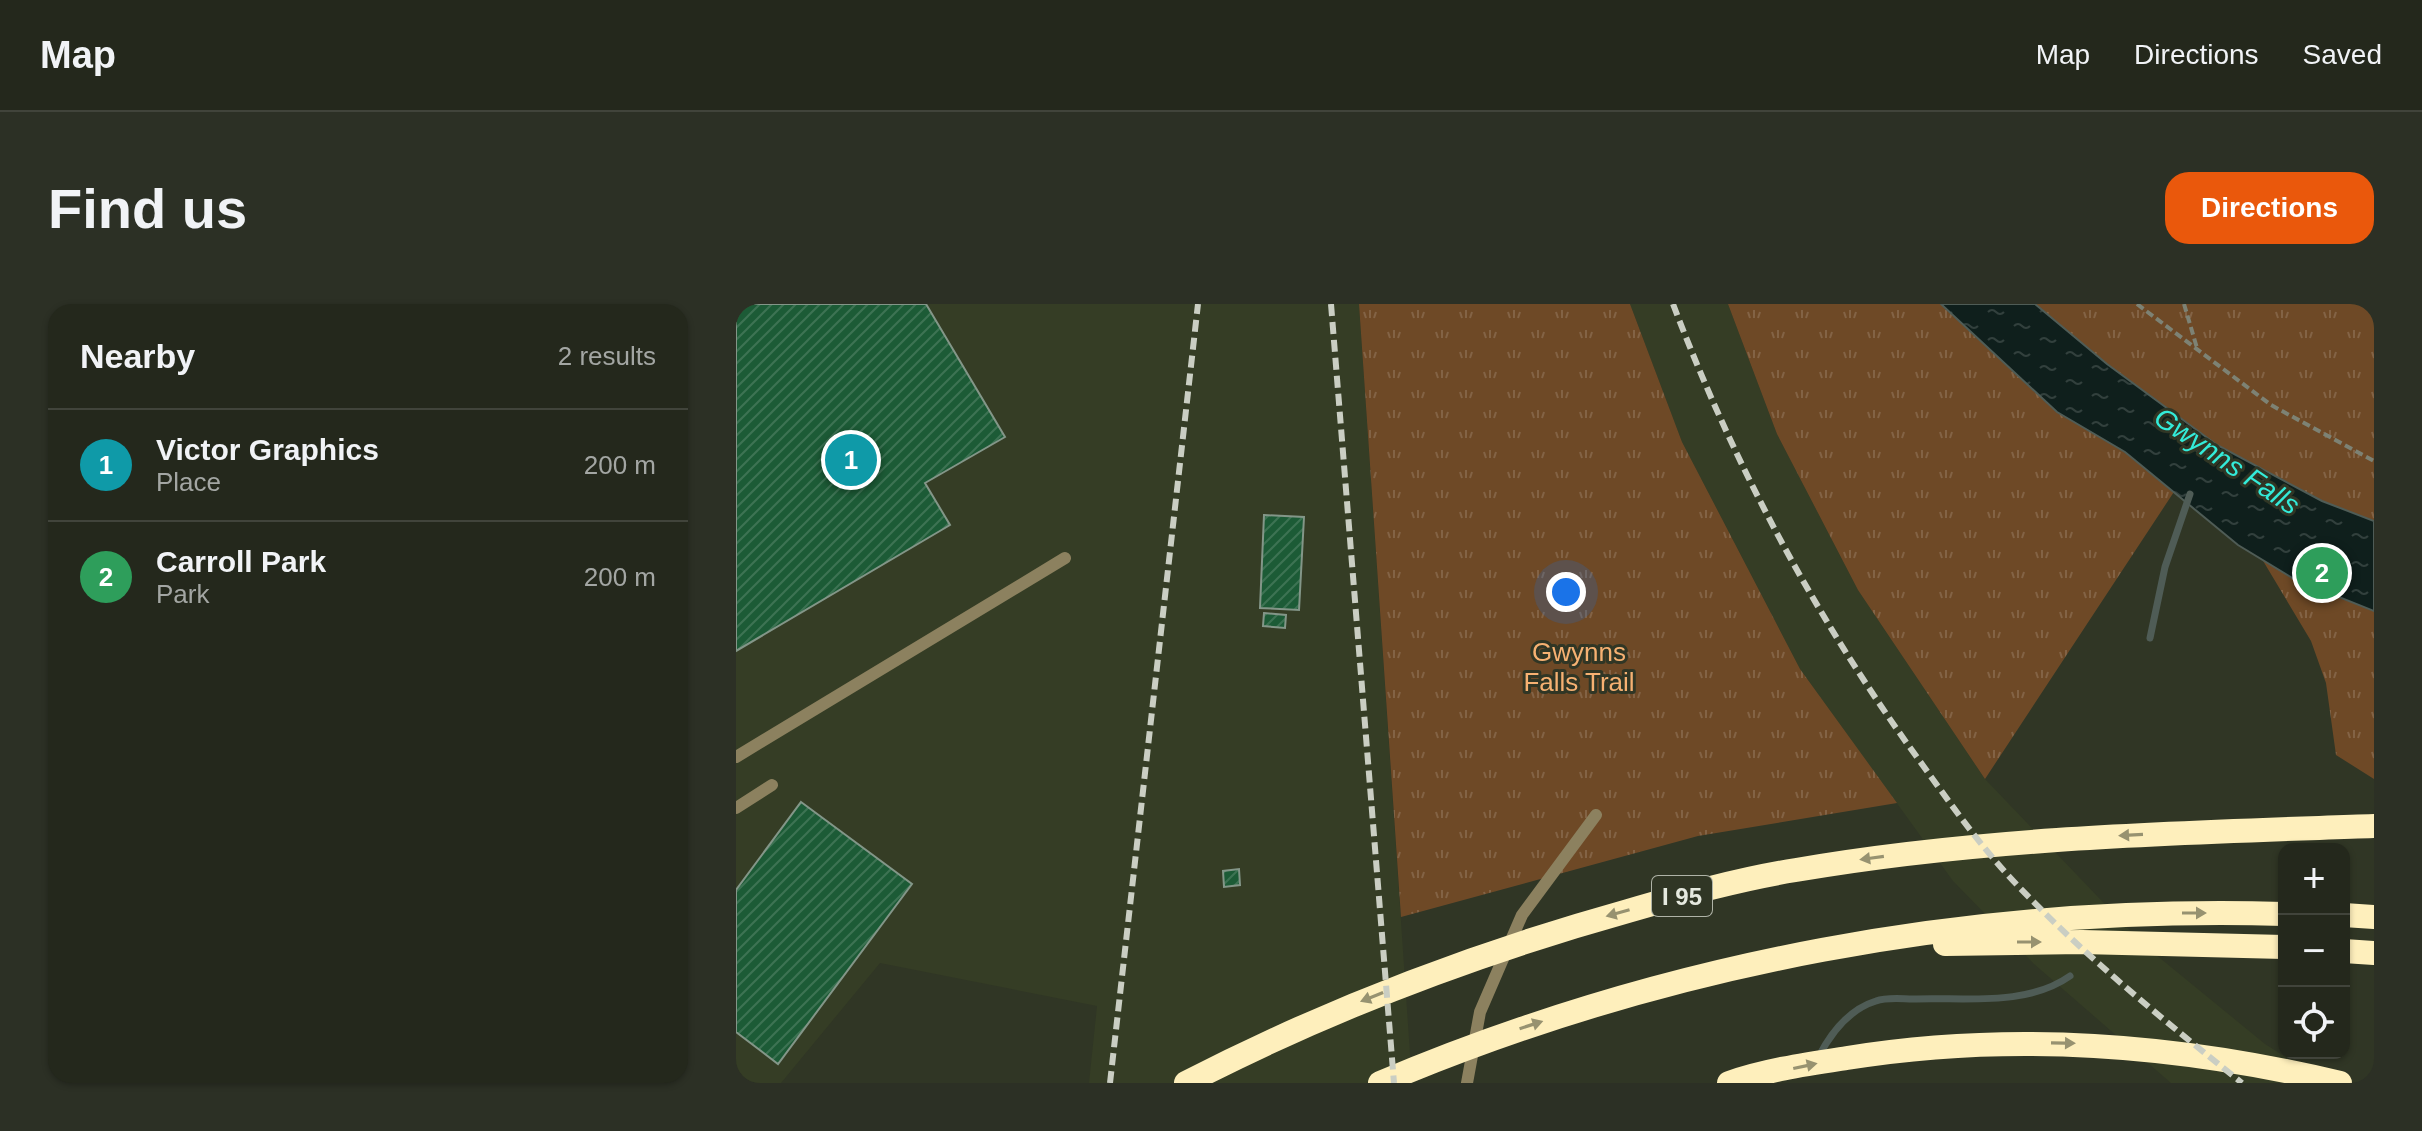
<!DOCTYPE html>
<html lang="en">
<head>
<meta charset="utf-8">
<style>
  :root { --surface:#24281c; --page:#2c3025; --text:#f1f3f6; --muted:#a3a6a3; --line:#41443b; --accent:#ea580c }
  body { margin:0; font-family:Helvetica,sans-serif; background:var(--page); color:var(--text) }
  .controls { position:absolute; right:24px; bottom:24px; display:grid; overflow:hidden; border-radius:16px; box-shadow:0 2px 6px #0004 }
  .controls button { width:72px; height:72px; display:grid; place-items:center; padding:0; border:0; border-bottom:2px solid var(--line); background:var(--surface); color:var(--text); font:40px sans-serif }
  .you { position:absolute; left:830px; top:288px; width:28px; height:28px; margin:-20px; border:6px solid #fff; border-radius:50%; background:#1a73e8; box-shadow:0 0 0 12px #1a73e833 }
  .badge { display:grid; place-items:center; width:52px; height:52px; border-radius:50%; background:var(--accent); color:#fff; font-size:26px; font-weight:700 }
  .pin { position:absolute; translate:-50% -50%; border:4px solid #fff; box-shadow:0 2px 8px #0006 }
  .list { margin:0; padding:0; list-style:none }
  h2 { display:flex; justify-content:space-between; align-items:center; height:104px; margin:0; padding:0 32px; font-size:34px }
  h2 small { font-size:26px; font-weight:400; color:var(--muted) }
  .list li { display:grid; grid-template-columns:52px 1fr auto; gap:24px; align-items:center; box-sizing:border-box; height:112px; padding:0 32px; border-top:2px solid var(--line) }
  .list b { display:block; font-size:30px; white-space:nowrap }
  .list p { margin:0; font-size:26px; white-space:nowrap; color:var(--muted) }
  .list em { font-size:26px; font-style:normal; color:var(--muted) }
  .icon { flex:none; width:44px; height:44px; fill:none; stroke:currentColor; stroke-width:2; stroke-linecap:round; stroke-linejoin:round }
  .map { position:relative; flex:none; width:1638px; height:779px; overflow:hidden; border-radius:24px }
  header { display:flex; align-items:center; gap:48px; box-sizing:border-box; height:112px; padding:0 40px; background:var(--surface); border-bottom:2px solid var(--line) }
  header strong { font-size:38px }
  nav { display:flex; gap:44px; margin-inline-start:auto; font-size:28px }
  .intro { display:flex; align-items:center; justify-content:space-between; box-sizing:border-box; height:192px; padding:0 48px }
  h1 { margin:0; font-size:56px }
  .button { padding:20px 36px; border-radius:24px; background:var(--accent); color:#fff; font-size:28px; font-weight:700 }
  main { display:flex; gap:48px; padding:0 48px }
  aside { flex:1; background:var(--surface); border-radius:24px; box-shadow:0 2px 6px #0004 }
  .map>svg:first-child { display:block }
</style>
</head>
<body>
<header>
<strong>Map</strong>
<nav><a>Map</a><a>Directions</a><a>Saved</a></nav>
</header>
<div class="intro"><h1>Find us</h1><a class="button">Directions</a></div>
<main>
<aside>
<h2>Nearby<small>2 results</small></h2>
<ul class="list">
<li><span class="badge" style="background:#0f9aa8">1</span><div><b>Victor Graphics</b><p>Place</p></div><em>200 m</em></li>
<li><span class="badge" style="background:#2e9e5b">2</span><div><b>Carroll Park</b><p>Park</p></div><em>200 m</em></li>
</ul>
</aside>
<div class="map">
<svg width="1638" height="779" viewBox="0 0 1638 779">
  <defs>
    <pattern id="park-tufts" width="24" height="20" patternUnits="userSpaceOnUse" patternTransform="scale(2)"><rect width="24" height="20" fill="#6e4926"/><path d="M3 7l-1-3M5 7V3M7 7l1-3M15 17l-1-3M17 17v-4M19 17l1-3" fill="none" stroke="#836345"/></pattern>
    <pattern id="water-ripples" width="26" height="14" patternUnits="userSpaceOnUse" patternTransform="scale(2)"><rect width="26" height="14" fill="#0f1f1c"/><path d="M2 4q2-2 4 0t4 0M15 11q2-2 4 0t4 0" fill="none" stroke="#32403d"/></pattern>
    <pattern id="building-hatch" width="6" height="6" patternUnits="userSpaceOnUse" patternTransform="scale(2)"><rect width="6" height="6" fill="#1c5b36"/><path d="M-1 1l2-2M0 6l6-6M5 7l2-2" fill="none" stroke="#3d7353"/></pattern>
  </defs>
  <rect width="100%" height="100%" fill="#303625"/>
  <path fill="#353d25" d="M0 0H623L676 779H353L361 702 144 659 45 779H0Z
    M894 0H992L1041 130 1122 286 1249 475 1408 641 1529 740 1591 779H1435L1298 660 1217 577 1064 365 946 138Z"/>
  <path fill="url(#park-tufts)" d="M623 0H894L946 138 1064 365 1161 499 962 532 665 613Z
    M992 0H1638V475L1600 451 1590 379 1575 337 1493 200 1453 165 1249 475 1122 286 1041 130Z"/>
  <path fill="url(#water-ripples)" stroke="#4f5c56" stroke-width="2" d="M1205 0H1299L1371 60 1481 141 1586 197 1638 217V307L1558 275 1502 241 1389 148 1321 108Z"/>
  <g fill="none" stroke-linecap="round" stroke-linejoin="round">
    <path stroke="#4f5c56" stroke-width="7" d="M1414 334 1429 263 1454 190
      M1083 752C1095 729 1114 705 1140 697 1151 693 1166 695 1177 695 1229 693 1290 703 1334 672"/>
  </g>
  <path fill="url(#building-hatch)" stroke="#839688" stroke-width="2" d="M0 0H190L269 133 189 179 214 221 0 347Z
    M528 211 568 213 563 306 524 304Z
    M528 309 550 311 549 324 527 322Z
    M65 498 176 580 42 760 0 728V586Z
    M503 565 504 581 488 583 487 567Z"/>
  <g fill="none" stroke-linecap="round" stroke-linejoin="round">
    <path stroke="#7d8274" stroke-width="4" stroke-dasharray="8 4" stroke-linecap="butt" d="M1401 0 1535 101 1638 157
      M1448 0 1461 44"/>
    <path stroke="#8c815f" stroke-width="12" d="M0 453 329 254
      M0 504 36 481
      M731 779 744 708 786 611 860 511"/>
    <path stroke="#feefbc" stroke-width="24" d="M1608 611 1638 613
      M1209 640 1346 638 1548 643
      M1608 647 1638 649
      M450 779C591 706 738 650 892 607 947 591 1003 575 1060 566 1251 533 1445 529 1638 522
      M644 779C930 658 1238 601 1548 610
      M993 779C1030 766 1072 760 1111 754 1278 727 1441 740 1604 779"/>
    <path stroke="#cacec3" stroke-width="6" stroke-dasharray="12 6" stroke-linecap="butt" d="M595 0 658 779
      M937 0C999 163 1080 315 1183 456 1214 499 1246 545 1284 584 1352 655 1430 718 1506 779
      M374 779 462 0"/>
  </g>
  <defs><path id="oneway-solid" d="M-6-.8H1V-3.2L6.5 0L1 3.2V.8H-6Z" transform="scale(2)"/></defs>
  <g fill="#979270">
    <use href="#oneway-solid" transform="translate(1395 531) rotate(177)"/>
    <use href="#oneway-solid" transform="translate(1136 554) rotate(172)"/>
    <use href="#oneway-solid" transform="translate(882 609) rotate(164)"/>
    <use href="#oneway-solid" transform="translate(1458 609)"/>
    <use href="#oneway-solid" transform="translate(1293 638)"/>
    <use href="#oneway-solid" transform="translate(636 693) rotate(158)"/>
    <use href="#oneway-solid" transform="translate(795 721) rotate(-18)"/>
    <use href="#oneway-solid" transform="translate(1327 739) rotate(1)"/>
    <use href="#oneway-solid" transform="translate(1069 762) rotate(-12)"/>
  </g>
  <g text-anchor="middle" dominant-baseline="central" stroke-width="6" stroke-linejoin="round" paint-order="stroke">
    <rect fill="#303625" stroke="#afb3a7" stroke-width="2" x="916" y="572" width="60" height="40" rx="6"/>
    <g font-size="24" font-weight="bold" fill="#e5e9df">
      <text x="946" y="592">I 95</text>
    </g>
    <g font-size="26" fill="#f6b172" stroke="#303625">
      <text x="843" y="348">Gwynns<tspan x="843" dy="30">Falls Trail</tspan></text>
    </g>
    <g font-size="28" font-style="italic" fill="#33ebd9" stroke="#303625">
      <text transform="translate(1491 157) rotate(34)">Gwynns Falls</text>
    </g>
  </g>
</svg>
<div class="controls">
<button>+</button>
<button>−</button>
<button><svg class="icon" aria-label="locate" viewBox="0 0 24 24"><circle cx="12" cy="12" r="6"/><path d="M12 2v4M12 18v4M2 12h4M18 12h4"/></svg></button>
</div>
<div class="you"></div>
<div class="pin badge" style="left:115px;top:156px;background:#0f9aa8">1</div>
<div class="pin badge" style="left:1586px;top:269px;background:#2e9e5b">2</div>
</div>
</main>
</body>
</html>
